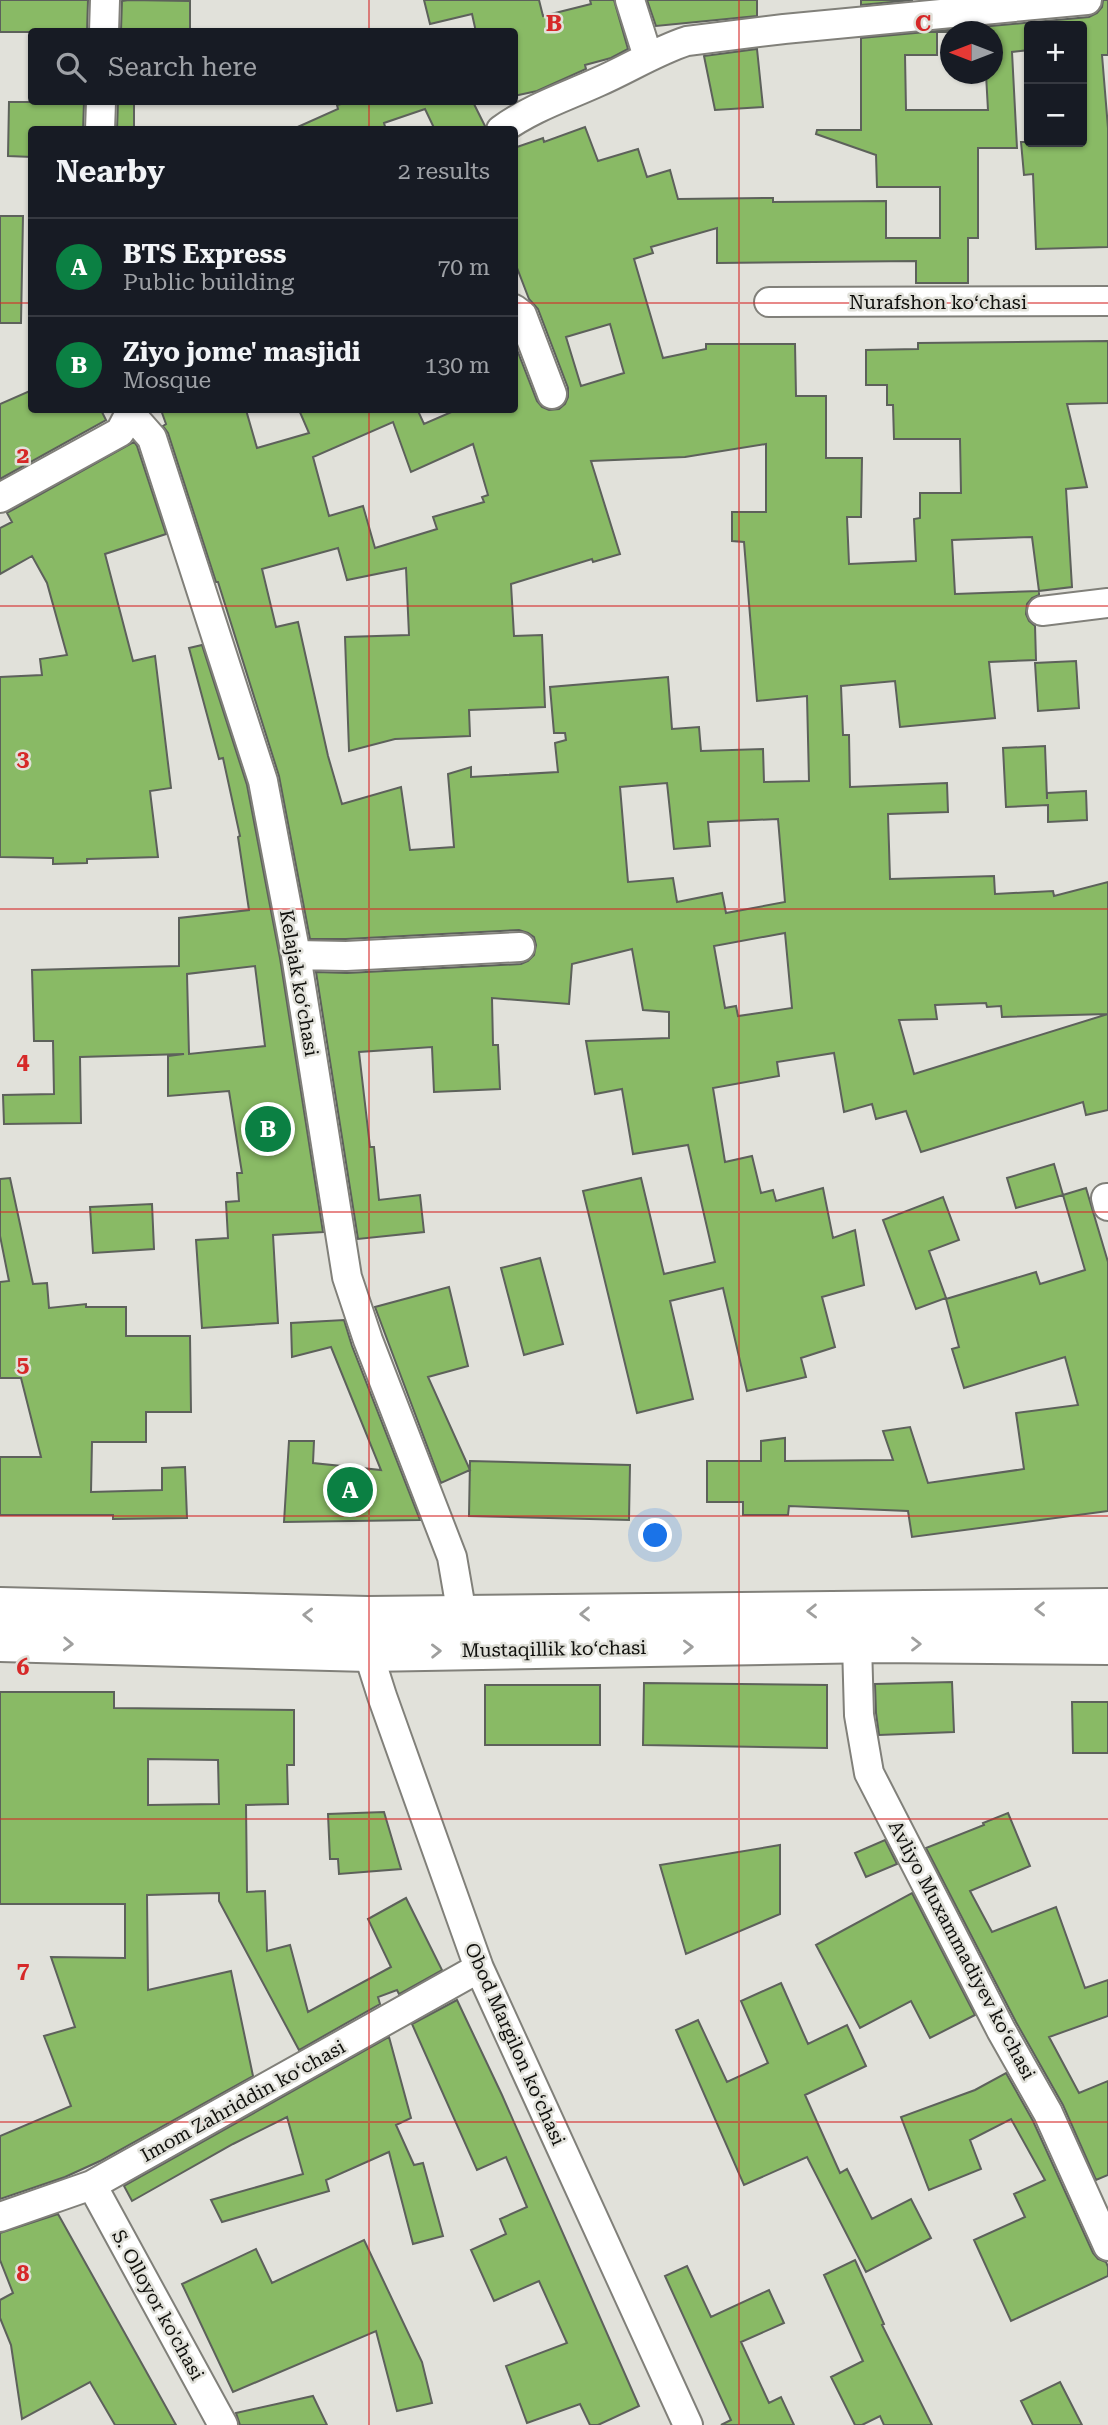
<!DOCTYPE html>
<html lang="en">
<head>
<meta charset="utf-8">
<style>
  :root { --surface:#171b24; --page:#242831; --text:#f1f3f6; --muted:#9ea1a6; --line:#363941; --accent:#0b8043 }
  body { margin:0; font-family:"Roboto Serif",serif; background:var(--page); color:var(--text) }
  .controls { position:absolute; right:21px; top:21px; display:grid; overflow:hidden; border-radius:7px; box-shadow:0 2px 5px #0004 }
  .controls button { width:63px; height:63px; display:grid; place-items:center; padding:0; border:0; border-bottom:2px solid var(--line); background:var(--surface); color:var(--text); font:35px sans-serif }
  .compass { position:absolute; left:940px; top:21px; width:63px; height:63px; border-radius:50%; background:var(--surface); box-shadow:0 2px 5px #0004; rotate:270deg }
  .you { position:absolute; left:656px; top:1536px; width:24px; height:24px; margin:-18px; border:5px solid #fff; border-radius:50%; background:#1a73e8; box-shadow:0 0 0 10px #1a73e833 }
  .badge { display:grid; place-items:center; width:46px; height:46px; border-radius:50%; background:var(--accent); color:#fff; font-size:23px; font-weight:700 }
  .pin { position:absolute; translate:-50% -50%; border:4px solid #fff; box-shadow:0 2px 7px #0006 }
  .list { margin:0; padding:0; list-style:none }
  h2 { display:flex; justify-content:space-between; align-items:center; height:91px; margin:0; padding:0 28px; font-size:30px }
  h2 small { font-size:23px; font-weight:400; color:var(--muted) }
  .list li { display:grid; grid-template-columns:46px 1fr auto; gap:21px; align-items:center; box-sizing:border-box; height:98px; padding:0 28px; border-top:2px solid var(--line) }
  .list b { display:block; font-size:26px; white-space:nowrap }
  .list p { margin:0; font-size:23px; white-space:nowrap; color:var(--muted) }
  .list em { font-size:23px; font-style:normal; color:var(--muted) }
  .icon { flex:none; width:38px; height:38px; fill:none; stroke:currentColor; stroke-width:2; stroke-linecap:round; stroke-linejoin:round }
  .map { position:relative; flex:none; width:1108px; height:2425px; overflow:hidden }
  .search { position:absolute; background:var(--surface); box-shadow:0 2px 5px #0004; left:28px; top:28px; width:490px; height:77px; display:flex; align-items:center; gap:18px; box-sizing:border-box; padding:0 24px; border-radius:7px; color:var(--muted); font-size:26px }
  .panel { position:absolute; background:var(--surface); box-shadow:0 2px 5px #0004; left:28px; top:126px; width:490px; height:287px; border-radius:7px }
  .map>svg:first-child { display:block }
</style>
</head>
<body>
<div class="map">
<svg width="1108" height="2425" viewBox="0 0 1108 2425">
  <rect width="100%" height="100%" fill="#e1e1da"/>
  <path fill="#89ba65" stroke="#5d615b" stroke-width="2" fill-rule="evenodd" d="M0 0H88L87 32H0Z
    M129 0 190 1V31L121 30 122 1Z
    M424 0H539L543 16 591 4 590 0H614L628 49 611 58 585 65 586 69 537 91 514 96V32H476L472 14 430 24Z
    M647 0H757V16L656 26Z
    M861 0H913L861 5Z
    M1103 0H1108V55H1102L1108 128V247L1036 249 1033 174 1024 175 1021 142H1082V26H1029V50L1012 52 1017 148H978V238H968V283H916V261L717 263V228L651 247 653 253 634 259 663 358 706 349V344H795L796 396H826V458H862L861 517H847L849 564 916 561 914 519 920 518V493H961L960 439H894L893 405H887V385H866V350L918 349V343L1108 341V403L1067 404 1087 487 1066 489 1072 587 1039 591V595L1032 598 1027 604 1026 614 1029 621 1035 626 1036 660 989 662 995 718 900 727 895 681 841 686 843 735H849L850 787 947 783 948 812 888 814 890 879 994 876 995 894 1053 891 1054 896 1108 882V1014L1002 1017 1001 1006 987 1007 986 1003 935 1005 937 1019 899 1020 914 1074 1108 1014V1110L1086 1115 1083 1102 921 1152 906 1111 876 1119 872 1104 844 1112 834 1053 777 1062 779 1076 713 1088 725 1162 752 1156 761 1193 773 1190 776 1201 823 1188 833 1238 855 1230 864 1285 822 1297 835 1347 801 1358 806 1377 747 1391 723 1288 670 1301 693 1399 637 1413 583 1191 641 1178 664 1274 715 1262 688 1145 633 1154 622 1089 595 1094 586 1041 669 1038V1012L643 1010 632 949 572 964 569 1004 492 998 493 1045H498L500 1089 434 1092 432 1047 359 1052 370 1147H374L379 1200 420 1195 424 1232 358 1239 316 972 347 973 521 964 528 961 534 955 536 945 534 937 528 933 519 930 346 939H310L279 776 218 582H216L168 433 163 426 166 424 161 410H246L257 448 309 433 299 410H422L418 411 424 424 456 410H514V342L537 401 542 407 549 410 559 409 565 404 568 397V388L538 309 529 299 514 260V148L543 138 544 142 585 127 598 161 638 149 647 177 670 170 678 199 773 198V202L886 201V238H940V187H877L876 155 816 134 817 130H861V38L1089 17 1097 13 1102 7ZM937 32H992V74H986L988 110H906L905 55H937ZM610 324 624 373 581 386 566 337ZM393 422 411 472 473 444 488 495 482 497 484 502 433 517 437 529 375 548 363 506 329 516 313 457ZM766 444V512H732V541L744 542 757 701 807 696 809 781 764 782 763 749 701 751 699 727 672 729 668 677 550 687 554 733H565L566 740 555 743 558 772 471 777V767L448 774 454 847 410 850 401 787 342 804 328 756 298 622 276 627 262 569 338 548 347 580 406 568 409 635 345 637 349 751 395 739 470 736 469 710 545 707 542 635 514 636 511 584 592 559 593 562 620 554 591 461 685 457ZM1032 537 1039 591 955 594 952 540ZM667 783 674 849 710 846 708 822 778 819 785 902 726 913 722 893 677 902 673 878 628 882 620 787ZM785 933 792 1008 738 1016 736 1006 725 1008 714 946Z
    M757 49 763 107 715 110 704 56Z
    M9 102H84L83 130H32V157L8 156Z
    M118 102H134V130H117Z
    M349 102H473L485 126V130H435L425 109 384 123 386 130H291L338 109 337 105Z
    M0 216H23L21 323H0Z
    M32 390V410H101L106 420 0 479V404Z
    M134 442 137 446 166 534 105 554 133 661 155 656 171 788 150 791 158 857 87 859V863L53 864V858L0 857V677L42 675 40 659 67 655 47 583 32 556 0 574V528L12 522 7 513Z
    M202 645 247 785 280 958 323 1232 273 1235 278 1323 202 1328 196 1240 228 1238 226 1202 239 1201 237 1173H242L229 1091 168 1096V1056L184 1054 80 1057 81 1123 4 1124 3 1095 54 1094 53 1041H34L32 970 179 966V918L249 910 238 837 240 836 223 758 219 759 189 648ZM255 966 265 1046 189 1054 187 974Z
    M1076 661 1079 708 1038 711 1035 663Z
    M1045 746 1047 799V793L1086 791 1087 820 1048 822V805L1006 807 1003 748Z
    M1054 1164 1063 1195 1016 1208 1007 1178Z
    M10 1178 33 1284 47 1283 49 1308 86 1304V1307H126V1336H190L191 1412H146V1442H92L91 1492 162 1490V1468L185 1467 187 1518 113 1519V1515H0V1457H41L21 1378H0V1282L9 1281 0 1236V1179Z
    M1086 1188 1108 1262V1511L912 1537 908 1511 789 1506 788 1515H743V1502H707V1461H761V1441L785 1438V1461L893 1460 883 1431 910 1427 928 1483 1024 1469 1016 1413 1078 1405 1065 1357 964 1388 952 1349 959 1347 946 1299 1036 1272 1040 1284 1085 1270 1063 1195Z
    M943 1197 959 1240 929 1251 946 1298 916 1309 883 1220Z
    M152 1204 154 1249 93 1253 90 1207Z
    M540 1258 563 1344 524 1355 501 1268Z
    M449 1287 468 1366 428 1377 470 1470 441 1483 375 1307Z
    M344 1320 352 1346 420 1520 284 1522 289 1441H314L313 1463 381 1470 331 1347 292 1357 291 1323Z
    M470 1461 630 1465 629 1520 469 1516Z
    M952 1682 954 1732 879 1735 876 1713 875 1684Z
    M644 1683 827 1685V1748L643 1745Z
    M485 1685H600V1745H485Z
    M0 1692H114V1708L294 1710V1765H287L288 1804 246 1805 247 1892 265 1891 267 1951 290 1945 308 2012 391 1967 368 1919 406 1898 442 1970 399 1994 397 1990 378 1997 380 2004 299 2050 219 1901V1893L147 1895 148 1990 231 1971 253 2076 100 2161 65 2177 0 2199V2136L71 2106 44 2036 75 2027 51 1957 125 1958V1904H0ZM148 1759 218 1760 219 1804 148 1805Z
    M1072 1702H1108V1753H1073Z
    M384 1812 401 1869 339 1874 338 1859H330L328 1814Z
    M1008 1813 1030 1866 970 1891 992 1932 1056 1907 1085 1988 1108 1980V2016L1049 2037 1079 2093 1108 2081V2175L1096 2180 1063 2105 1016 2022 926 1848 984 1825 983 1823Z
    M885 1840 897 1864 866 1877 855 1853Z
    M780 1845V1914L686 1954 660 1865Z
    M912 1893 975 2015 930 2038 911 2001 860 2028 816 1945Z
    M781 1983 808 2044 847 2025 866 2066 805 2095 840 2173 847 2169 872 2219 911 2199 931 2238 866 2272 807 2157 744 2185 676 2030 698 2020 727 2082 768 2063 741 2001Z
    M457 2000 502 2095 639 2406 598 2425H590L580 2404 527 2423 506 2366 567 2343 539 2281 494 2301 471 2250 506 2234 500 2219 527 2207 506 2157 477 2170 412 2024Z
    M389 2037 411 2118 396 2125 414 2165 423 2163 443 2236 413 2244 389 2152 326 2180 329 2191 222 2222 211 2200 303 2174 287 2117 233 2144 132 2201 124 2186Z
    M1006 2073 1033 2121 1093 2253 1098 2259 1106 2262 1108 2267V2276L1011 2321 974 2240 1025 2217 1014 2194 1045 2180 1011 2119 970 2140 981 2169 929 2190 901 2117 975 2090Z
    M58 2214 137 2355 176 2425H115L90 2382 22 2419 11 2345 0 2318V2300L13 2293 0 2260V2233Z
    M364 2240 422 2362 432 2403 397 2411 376 2331 233 2392 182 2284 256 2249 272 2283Z
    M855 2260 884 2324 882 2325 932 2425H884L880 2416 862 2425H855L831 2377 863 2361 824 2275Z
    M687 2266 711 2317 769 2290 784 2323 741 2342 769 2403 781 2397 794 2425H721L731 2420 665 2276Z
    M1060 2382 1082 2425H1033L1021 2401Z
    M313 2396 327 2425H240L236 2413Z"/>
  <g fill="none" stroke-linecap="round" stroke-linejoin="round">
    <g stroke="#81807a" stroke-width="32">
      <path id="minor" d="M630 0 648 57
        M104 32 105 0
        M100 130 101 102
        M501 130C531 108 565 97 598 82 628 69 656 51 687 41L784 29 1087 0
        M769 302 1108 301
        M514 309 522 315 552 394
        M130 413 152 438 263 781 296 955 347 1277 368 1340 452 1557 462 1615
        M0 498 120 432 130 413V410
        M1042 611 1108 603
        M296 955 346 956 520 947
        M1106 1198 1108 1206
        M368 1633V1652L382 1696 479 1968 688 2425
        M857 1644 859 1715 869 1773 1001 2030 1048 2113 1108 2246
        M92 2185 223 2425
        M0 2217 92 2185 479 1968"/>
    </g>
    <g stroke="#81807a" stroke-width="42">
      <path id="primary" d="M0 1607 368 1616 1108 1608
        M0 1642 368 1652 876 1643 1108 1645"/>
    </g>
    <use href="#minor" stroke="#fff" stroke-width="28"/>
    <use href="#primary" stroke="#fff" stroke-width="38"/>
  </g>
  <defs><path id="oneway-chevron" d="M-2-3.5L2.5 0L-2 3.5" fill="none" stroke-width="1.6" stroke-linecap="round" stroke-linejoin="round" transform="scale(1.75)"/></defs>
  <g stroke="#9f9f9e">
    <use href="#oneway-chevron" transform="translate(1040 1609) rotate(179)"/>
    <use href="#oneway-chevron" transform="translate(812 1611) rotate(179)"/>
    <use href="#oneway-chevron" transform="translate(585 1614) rotate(179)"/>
    <use href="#oneway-chevron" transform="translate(308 1615) rotate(-179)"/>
    <use href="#oneway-chevron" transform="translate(68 1644) rotate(2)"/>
    <use href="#oneway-chevron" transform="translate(916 1644)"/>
    <use href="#oneway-chevron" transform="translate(688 1647) rotate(-1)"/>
    <use href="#oneway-chevron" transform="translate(436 1651) rotate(-1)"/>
  </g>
  <path fill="none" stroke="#d62828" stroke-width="2" stroke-opacity="0.55" d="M369 0V32M739 0V2425M369 102V130M0 303H32M514 303H1108M369 410V2425M0 606H1108M0 909H1108M0 1212H1108M0 1516H1108M0 1819H1108M0 2122H1108"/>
  <g text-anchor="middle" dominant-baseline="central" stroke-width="5" stroke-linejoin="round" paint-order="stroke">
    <g font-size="19" fill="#0f0f0c" stroke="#e1e1da">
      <text x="938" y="302">Nurafshon koʻchasi</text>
      <text transform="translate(299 983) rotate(80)">Kelajak koʻchasi</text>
      <text transform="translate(554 1649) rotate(-1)">Mustaqillik koʻchasi</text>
      <text transform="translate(962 1950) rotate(62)">Avliyo Muxammadiyev koʻchasi</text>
      <text transform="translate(515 2044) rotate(66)">Obod Margilon koʻchasi</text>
      <text transform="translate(243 2101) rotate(-29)">Imom Zahriddin koʻchasi</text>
      <text transform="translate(158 2305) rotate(61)">S. Olloyor ko'chasi</text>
    </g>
  </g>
  <g font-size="23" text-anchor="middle" font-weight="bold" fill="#d62828" stroke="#e1e1da" stroke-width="5" stroke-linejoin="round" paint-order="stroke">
    <text x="554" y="31">B</text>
    <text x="923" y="31">C</text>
    <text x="23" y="463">2</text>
    <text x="23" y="766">3</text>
    <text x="23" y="1069">4</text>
    <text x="23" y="1372">5</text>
    <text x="23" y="1675">6</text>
    <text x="23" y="1978">7</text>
    <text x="23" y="2281">8</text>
  </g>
</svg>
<div class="controls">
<button>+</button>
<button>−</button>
</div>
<svg class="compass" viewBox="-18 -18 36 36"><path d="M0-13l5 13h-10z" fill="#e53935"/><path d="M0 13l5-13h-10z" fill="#9ea1a6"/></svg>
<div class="you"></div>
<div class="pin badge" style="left:350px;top:1490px">A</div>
<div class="pin badge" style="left:268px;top:1129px">B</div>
<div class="search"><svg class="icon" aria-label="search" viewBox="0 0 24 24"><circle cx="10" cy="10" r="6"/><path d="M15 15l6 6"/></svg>Search here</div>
<section class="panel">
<h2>Nearby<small>2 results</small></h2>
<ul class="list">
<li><span class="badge">A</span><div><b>BTS Express</b><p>Public building</p></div><em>70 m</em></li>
<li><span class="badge">B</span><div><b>Ziyo jome' masjidi</b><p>Mosque</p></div><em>130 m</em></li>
</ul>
</section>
</div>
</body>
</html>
